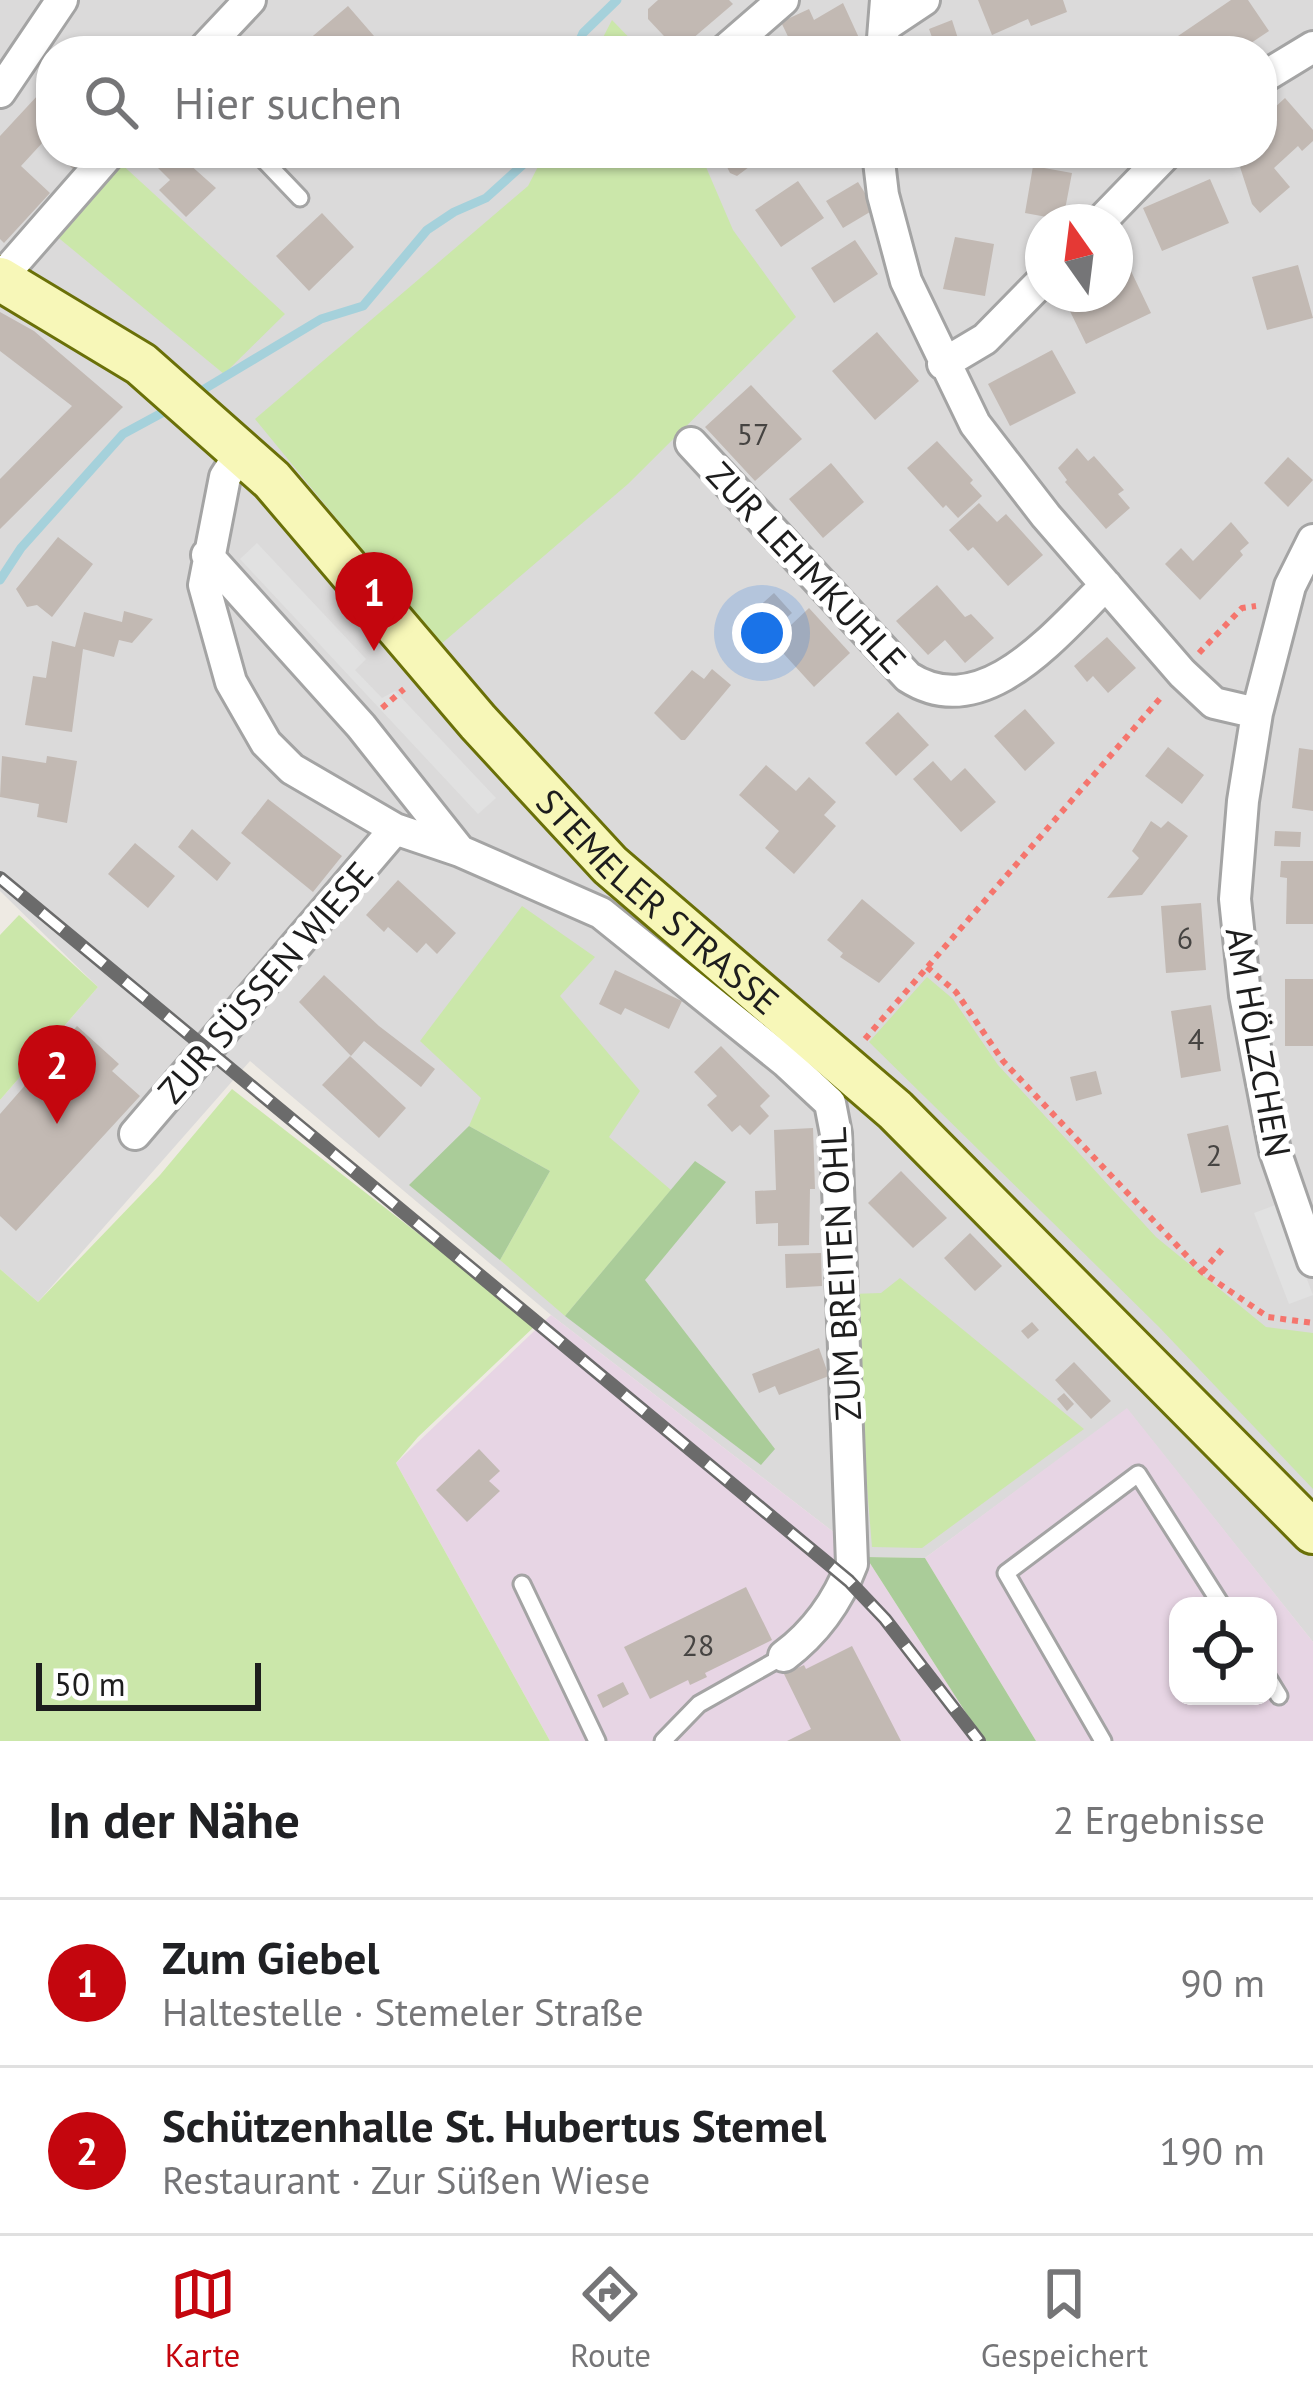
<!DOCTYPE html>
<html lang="de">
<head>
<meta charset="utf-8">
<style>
  :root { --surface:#fff; --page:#f2f2f2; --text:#202124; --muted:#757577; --line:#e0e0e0; --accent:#c4060e }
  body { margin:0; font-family:"PT Sans",sans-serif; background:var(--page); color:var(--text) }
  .controls { position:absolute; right:36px; bottom:36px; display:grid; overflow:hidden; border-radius:24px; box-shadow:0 3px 9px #0004 }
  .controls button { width:108px; height:108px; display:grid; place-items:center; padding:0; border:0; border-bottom:3px solid var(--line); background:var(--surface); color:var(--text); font:60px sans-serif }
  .compass { position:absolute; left:1025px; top:204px; width:108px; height:108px; border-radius:50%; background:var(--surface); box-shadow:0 3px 9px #0004; rotate:346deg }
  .scale { position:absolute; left:36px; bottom:30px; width:225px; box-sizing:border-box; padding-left:12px; border:6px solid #1d1d1d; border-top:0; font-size:33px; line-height:42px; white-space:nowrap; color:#1d1d1d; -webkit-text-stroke:9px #fff; paint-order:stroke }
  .you { position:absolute; left:762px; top:633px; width:42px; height:42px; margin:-30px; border:9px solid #fff; border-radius:50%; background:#1a73e8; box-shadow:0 0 0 18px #1a73e833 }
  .badge { display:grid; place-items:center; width:78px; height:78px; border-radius:50%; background:var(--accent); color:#fff; font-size:39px; font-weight:700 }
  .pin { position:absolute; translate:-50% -99px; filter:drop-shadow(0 3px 6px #0008) }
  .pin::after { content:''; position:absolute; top:63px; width:42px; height:36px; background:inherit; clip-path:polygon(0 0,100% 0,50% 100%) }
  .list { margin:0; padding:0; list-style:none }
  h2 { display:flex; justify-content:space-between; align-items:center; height:156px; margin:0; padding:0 48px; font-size:51px }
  h2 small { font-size:39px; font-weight:400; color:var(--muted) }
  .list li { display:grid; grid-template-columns:78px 1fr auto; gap:36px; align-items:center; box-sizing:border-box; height:168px; padding:0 48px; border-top:3px solid var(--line) }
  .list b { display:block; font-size:45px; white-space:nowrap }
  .list p { margin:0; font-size:39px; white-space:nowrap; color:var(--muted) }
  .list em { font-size:39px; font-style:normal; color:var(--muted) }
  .icon { flex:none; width:66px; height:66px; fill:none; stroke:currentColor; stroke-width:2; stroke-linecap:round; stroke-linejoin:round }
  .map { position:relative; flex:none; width:1313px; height:1741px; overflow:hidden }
  .search { position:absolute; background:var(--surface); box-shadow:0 3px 9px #0004; left:36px; right:36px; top:36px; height:132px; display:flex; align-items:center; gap:30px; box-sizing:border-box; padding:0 42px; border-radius:48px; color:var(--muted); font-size:45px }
  .sheet { height:492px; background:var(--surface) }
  nav { display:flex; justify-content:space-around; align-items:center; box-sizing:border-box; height:168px; border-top:3px solid var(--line); background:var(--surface); font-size:33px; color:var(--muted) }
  nav a { display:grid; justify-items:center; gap:6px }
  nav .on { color:var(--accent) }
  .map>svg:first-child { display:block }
</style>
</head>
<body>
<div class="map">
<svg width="1313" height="1741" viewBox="0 0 1313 1741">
  <rect width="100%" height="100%" fill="#eeeae3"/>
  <path fill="#dbdada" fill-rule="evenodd" d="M0 0H1313V1642L1127 1409 925 1558 866 1557 551 1315 250 1061 38 1302 0 1269V1100L98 987 0 891ZM51 51H1262V153H51ZM1043 222H1115V294H1043Z"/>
  <path fill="#e7d5e4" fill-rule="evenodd" d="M551 1315 866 1557 984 1741H550L396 1463Z
    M1127 1408 1313 1642V1741H1036L925 1558ZM1178 1606H1268V1696H1178Z"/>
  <path fill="#cbe7aa" d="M612 20 642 51H596Z
    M545 153H700L733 230 796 317 628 484 440 645 255 419 528 186Z
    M117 160 285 314 224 374 55 235Z
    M522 906 595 957 560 996 640 1091 609 1137 671 1190 565 1316 500 1260 550 1171 469 1126 481 1098 420 1041Z
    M19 915 98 987 0 1100V935Z
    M927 977 953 999 998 1065 1156 1237 1266 1327 1313 1333V1489L1159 1327 869 1042Z
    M232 1089 536 1325 418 1437 396 1463 550 1741H0V1269L38 1302 160 1175Z
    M900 1278 1084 1429 922 1548 872 1547 851 1294 881 1293Z"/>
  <path fill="#ac9" d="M469 1126 550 1171 500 1260 409 1185Z
    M695 1161 726 1182 645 1280 775 1449 761 1465 565 1316Z
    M866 1557 925 1558 1036 1741H984Z"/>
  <path fill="#e1e1e1" d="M257 543 366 659 355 670 382 698 395 691 496 798 478 814 240 559Z
    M1278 1204 1313 1295 1289 1304 1254 1213Z"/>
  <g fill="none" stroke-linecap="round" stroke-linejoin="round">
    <path stroke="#a5d1db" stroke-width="9" d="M575 51 583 33 617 0
      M196 394 321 319 363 306 427 230 454 212 486 198 527 161 531 153
      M0 580 21 548 123 434 171 408"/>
  </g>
  <path fill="#c2b9b3" d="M658 0H729L733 4 678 51 648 19V9Z
    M978 0H1063L1067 12 1031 26 1028 19 992 35Z
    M1231 0H1248L1269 31 1239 51H1188L1178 36Z
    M843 3 865 51H795L781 22 809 9 814 20Z
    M348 6 387 51H316L307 41Z
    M952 20 962 51H937L929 29Z
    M51 81V148L44 141 21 166 50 193 4 243 0 239V136Z
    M1285 98 1313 130V141L1302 151 1298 146 1274 168 1290 187 1260 213 1252 204 1240 167 1246 161 1238 153H1262V119Z
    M57 153H88L73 169Z
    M143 153H198L188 163 216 188 186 217 159 190 170 180Z
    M720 153H748L753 164 737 176 730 173Z
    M1033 166 1072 173 1063 220 1025 213Z
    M1210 179 1229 223 1162 251 1143 208Z
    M798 181 824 218 781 247 755 210Z
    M858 182 875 209 843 228 826 201Z
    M322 213 354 247 309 291 276 256Z
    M955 237 994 244 985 296 943 289Z
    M855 240 878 274 834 303 811 268Z
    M1298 265 1313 318 1267 330 1252 277Z
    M1130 269 1151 313 1086 344 1065 301 1079 294H1115V276Z
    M0 312 34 331 123 407 0 529V479L72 406 0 351Z
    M877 332 919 381 875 420 832 371Z
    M1052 350 1076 393 1010 426 988 384Z
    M751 385 802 439 755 481 705 427Z
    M937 441 973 480 970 483 982 496 958 518 946 505 943 508 907 468Z
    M1077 448 1088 461 1094 456 1124 490 1118 494 1130 508 1106 529 1065 482 1067 480 1058 468Z
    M1288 457 1313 480 1288 507 1264 483Z
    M831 463 864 502 823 538 789 499Z
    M979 503 997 522 1006 514 1043 555 1008 586 973 547 968 551 949 530Z
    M1231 522 1249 543 1240 551 1243 555 1200 600 1165 564 1181 548 1193 561Z
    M58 537 93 564 52 617 37 605 27 607 16 589Z
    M937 585 965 617 971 614 994 638 965 663 945 640 928 655 896 621Z
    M774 593 792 613 771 631 754 611Z
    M809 608 850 653 814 687 773 642Z
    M124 611 153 619 132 643 119 640 114 657 83 649 72 732 25 725 33 676 46 678 52 641 75 647 84 612 122 622Z
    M1107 637 1136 668 1108 693 1093 676 1087 682 1074 666Z
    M712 669 731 685 685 740H681L654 713 692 670 704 679Z
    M1025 709 1055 743 1025 771 994 736Z
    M898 712 929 745 896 776 865 743Z
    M1168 747 1204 775 1182 804 1145 776Z
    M1299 748 1313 750V811L1292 808Z
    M2 756 46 763 47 756 77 761 67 823 37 817 39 804 0 797Z
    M933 761 951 781 965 768 996 802 961 832 913 779Z
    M766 765 796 791 809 777 836 802 824 815 836 826 794 874 765 848 779 831 739 795Z
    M268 799 342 856 313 892 241 833Z
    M1151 821 1161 828 1168 821 1188 836 1142 895 1107 898 1139 858 1132 851Z
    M192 829 231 863 217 881 178 847Z
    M1275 831 1301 832 1300 847 1274 846Z
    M135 843 175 876 148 908 108 874Z
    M1281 861H1313V924H1286L1287 878 1280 877Z
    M398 880 456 933 437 954 426 943 417 953 388 927 384 932 366 915Z
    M862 899 915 943 879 983 840 957 843 953 827 940Z
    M1201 903 1206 970 1166 973 1161 906Z
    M615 970 682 1001 669 1029 625 1008 621 1015 599 1004Z
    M324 975 379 1026 435 1069 421 1087 364 1041 351 1056 299 1002Z
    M1285 979H1313V1046H1285Z
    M1211 1005 1221 1071 1181 1078 1171 1011Z
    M77 1026 119 1064 112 1071 140 1096 16 1231 0 1216V1114Z
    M721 1046 770 1096 760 1106 769 1116 750 1135 740 1125 732 1132 707 1105 717 1096 694 1072Z
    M350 1056 406 1108 379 1138 322 1085Z
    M1096 1071 1102 1094 1076 1101 1070 1077Z
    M1228 1125 1241 1184 1201 1193 1187 1134Z
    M813 1128 815 1189H810L809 1245 778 1246V1223L756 1224 755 1191 776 1190 774 1130Z
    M901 1171 947 1218 913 1248 868 1203Z
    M970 1233 1002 1266 975 1291 944 1258Z
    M821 1253 822 1286 786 1288 785 1254Z
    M1032 1322 1039 1330 1028 1339 1021 1331Z
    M819 1348 829 1376 779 1395 775 1386 759 1393 752 1374Z
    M1074 1362 1111 1401 1091 1419 1055 1380Z
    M1064 1393 1074 1404 1067 1411 1057 1399Z
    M479 1449 500 1471 489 1481 500 1491 467 1522 436 1490Z
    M746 1587 772 1640 705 1673 707 1677 690 1685 688 1680 650 1699 624 1647Z
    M852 1646 901 1741H787L811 1729 784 1674 804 1665 806 1669Z
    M623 1682 629 1694 603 1708 597 1695Z"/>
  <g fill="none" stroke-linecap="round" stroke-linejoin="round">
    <g stroke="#a4a4a4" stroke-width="21">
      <path id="service" d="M257 153 300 198
        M522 1584 597 1741
        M1268 1678 1279 1696
        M663 1741 699 1704 784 1656
        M1103 1741 1006 1573 1138 1474 1222 1606"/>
    </g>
    <g stroke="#a4a4a4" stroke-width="36">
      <path id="minor" d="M885 26 924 0
        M202 51 250 0
        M724 51 783 0
        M882 51 886 0
        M1262 78 1313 47
        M0 92 62 0
        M878 153 883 195 906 281 975 424 1046 516 1182 673 1214 703 1257 713
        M1100 222 1167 153
        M0 279 110 153
        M943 364 985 339 1043 280
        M691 443 908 677C984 726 1057 632 1106 585
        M241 452 225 477 204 585 231 682 266 743 292 769 395 829 460 851 601 913 786 1062 830 1103 836 1134 852 1564C838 1601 816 1632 784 1656
        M1313 540 1290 586 1257 713 1243 801 1235 899 1245 995 1275 1151 1313 1261
        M207 555 361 726 460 851
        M135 1134 395 829"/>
    </g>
    <g stroke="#6a7008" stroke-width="48">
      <g id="secondary">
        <path id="s1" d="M0 279 141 364 272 480 478 722 610 865 895 1110 1313 1532"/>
      </g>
    </g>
    <path stroke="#f5756d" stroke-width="6" stroke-dasharray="6 6" stroke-linecap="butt" d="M1199 653 1242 608 1256 606
      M382 708 404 689
      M927 967 956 992 1003 1061 1202 1272 1268 1317 1313 1323
      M865 1039 1163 695
      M1202 1272 1224 1247"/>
    <use href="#service" stroke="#fff" stroke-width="15"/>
    <use href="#minor" stroke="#fff" stroke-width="30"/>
    <use href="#secondary" stroke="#f7f7b8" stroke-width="42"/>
    <g stroke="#6b6b6b" stroke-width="14">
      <path id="rail" d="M0 878 849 1581 885 1619 979 1741"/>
    </g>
    <use href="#rail" stroke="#fff" stroke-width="9" stroke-dasharray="27" stroke-linecap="butt"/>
  </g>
  <g text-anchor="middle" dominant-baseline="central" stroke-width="10" stroke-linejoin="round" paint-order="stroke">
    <g font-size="30" fill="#464442">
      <text x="753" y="433">57</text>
      <text x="1185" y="937">6</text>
      <text x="1196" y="1038">4</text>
      <text x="1214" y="1154">2</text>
      <text x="698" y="1644">28</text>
    </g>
    <g font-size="36" fill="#1d1d1d" stroke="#fff">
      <text transform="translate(807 567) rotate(47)">ZUR LEHMKUHLE</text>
      <text stroke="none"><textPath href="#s1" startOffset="912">STEMELER STRASSE</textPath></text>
      <text transform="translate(265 982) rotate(-49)">ZUR SÜSSEN WIESE</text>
      <text transform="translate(1259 1042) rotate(80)">AM HÖLZCHEN</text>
      <text transform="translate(840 1274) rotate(-93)">ZUM BREITEN OHL</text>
    </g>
  </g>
</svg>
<div class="controls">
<button><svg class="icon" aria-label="locate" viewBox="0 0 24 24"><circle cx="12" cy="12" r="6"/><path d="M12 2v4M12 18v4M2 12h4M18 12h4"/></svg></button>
</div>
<svg class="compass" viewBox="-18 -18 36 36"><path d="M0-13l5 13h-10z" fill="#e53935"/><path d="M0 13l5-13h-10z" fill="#757577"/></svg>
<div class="scale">50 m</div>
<div class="you"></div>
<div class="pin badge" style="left:374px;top:651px">1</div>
<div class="pin badge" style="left:57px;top:1124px">2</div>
<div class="search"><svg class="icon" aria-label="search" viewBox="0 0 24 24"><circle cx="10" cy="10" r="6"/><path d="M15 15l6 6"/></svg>Hier suchen</div>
</div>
<section class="sheet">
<h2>In der Nähe<small>2 Ergebnisse</small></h2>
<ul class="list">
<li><span class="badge">1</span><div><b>Zum Giebel</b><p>Haltestelle · Stemeler Straße</p></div><em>90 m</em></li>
<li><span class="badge">2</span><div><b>Schützenhalle St. Hubertus Stemel</b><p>Restaurant · Zur Süßen Wiese</p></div><em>190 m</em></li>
</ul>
</section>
<nav>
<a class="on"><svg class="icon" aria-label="map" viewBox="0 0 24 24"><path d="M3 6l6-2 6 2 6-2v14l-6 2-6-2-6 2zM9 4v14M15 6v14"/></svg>Karte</a>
<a><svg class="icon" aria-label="directions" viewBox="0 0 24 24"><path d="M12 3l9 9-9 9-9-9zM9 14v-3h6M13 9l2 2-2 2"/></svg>Route</a>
<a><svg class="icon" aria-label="saved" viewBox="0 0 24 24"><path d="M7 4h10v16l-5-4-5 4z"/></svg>Gespeichert</a>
</nav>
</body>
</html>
